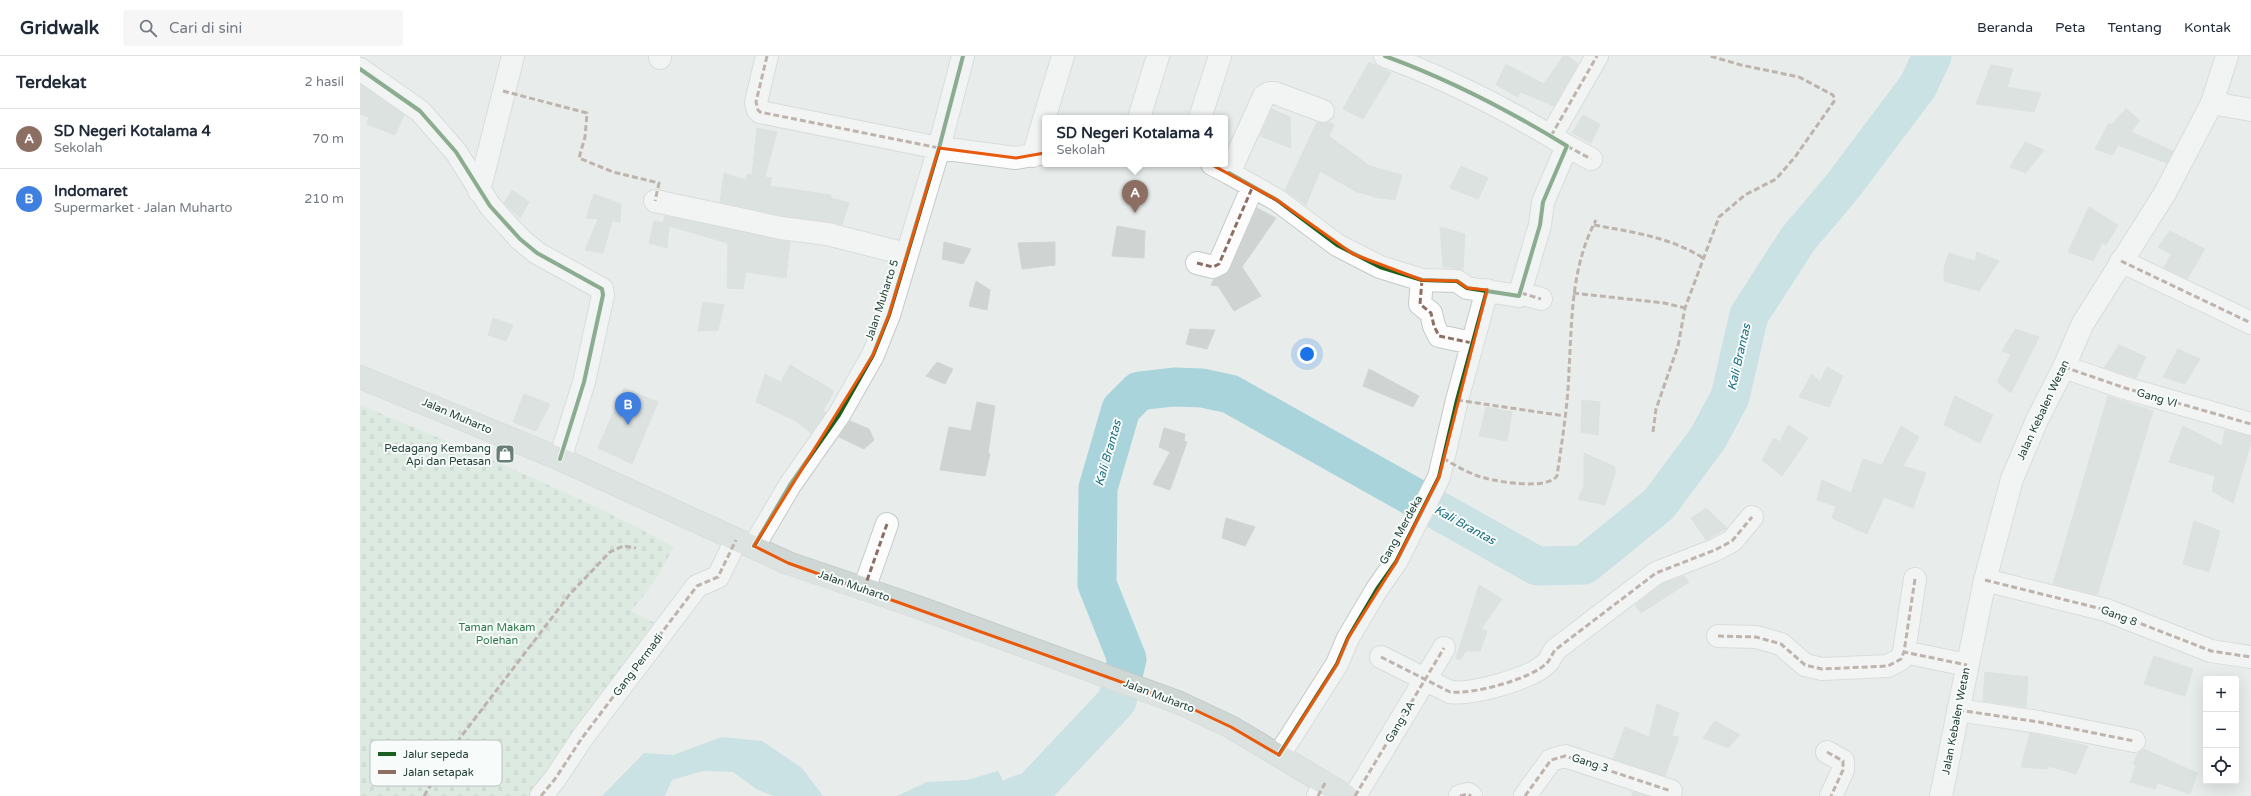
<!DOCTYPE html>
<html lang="id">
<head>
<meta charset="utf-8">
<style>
  :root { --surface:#fff; --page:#f6f6f7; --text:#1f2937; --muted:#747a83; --line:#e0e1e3; --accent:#697e78 }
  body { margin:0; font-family:"Varela Round",sans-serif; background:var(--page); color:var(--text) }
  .controls { position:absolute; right:12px; bottom:12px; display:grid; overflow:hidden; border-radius:4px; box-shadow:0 4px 16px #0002 }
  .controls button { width:36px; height:36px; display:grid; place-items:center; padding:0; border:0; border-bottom:1px solid var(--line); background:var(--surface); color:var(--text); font:20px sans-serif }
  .you { position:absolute; left:947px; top:298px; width:14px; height:14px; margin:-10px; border:3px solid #fff; border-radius:50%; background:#1a73e8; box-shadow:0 0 0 6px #1a73e833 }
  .badge { display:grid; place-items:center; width:26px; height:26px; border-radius:50%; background:var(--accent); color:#fff; font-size:13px; font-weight:700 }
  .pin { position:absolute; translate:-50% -33px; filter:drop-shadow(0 1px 2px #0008) }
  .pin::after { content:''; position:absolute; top:21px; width:14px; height:12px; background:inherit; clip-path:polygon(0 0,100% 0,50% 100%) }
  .popup { position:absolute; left:682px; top:59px; width:186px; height:52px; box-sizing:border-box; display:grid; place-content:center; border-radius:4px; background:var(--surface); filter:drop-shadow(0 1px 3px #0005); font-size:13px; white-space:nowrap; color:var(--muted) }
  .popup b { font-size:15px; color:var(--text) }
  .popup::after { content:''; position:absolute; left:50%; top:100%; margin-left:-8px; border:8px solid transparent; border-top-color:var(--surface) }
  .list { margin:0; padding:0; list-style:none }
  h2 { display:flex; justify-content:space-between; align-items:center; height:52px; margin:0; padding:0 16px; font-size:17px }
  h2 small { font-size:13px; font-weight:400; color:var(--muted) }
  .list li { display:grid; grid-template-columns:26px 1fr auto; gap:12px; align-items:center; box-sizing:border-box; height:60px; padding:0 16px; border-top:1px solid var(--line) }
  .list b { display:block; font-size:15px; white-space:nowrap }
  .list p { margin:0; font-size:13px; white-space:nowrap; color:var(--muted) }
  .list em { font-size:13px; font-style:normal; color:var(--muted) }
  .icon { flex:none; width:22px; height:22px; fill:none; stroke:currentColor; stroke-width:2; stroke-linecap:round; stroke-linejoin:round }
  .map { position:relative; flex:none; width:1891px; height:740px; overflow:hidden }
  header { display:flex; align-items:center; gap:24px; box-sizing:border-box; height:56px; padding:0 20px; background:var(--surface); border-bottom:1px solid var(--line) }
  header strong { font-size:19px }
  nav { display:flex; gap:22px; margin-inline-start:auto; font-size:14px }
  .search { width:280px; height:36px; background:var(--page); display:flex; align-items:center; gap:10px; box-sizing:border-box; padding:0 14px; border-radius:4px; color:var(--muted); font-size:15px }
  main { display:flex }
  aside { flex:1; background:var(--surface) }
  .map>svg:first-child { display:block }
</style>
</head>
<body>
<header>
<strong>Gridwalk</strong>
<div class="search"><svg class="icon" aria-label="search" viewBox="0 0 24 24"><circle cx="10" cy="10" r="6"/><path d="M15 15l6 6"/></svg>Cari di sini</div>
<nav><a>Beranda</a><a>Peta</a><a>Tentang</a><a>Kontak</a></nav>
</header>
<main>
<aside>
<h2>Terdekat<small>2 hasil</small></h2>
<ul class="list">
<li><span class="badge" style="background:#8d6e63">A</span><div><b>SD Negeri Kotalama 4</b><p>Sekolah</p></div><em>70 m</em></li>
<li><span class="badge" style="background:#3f7fe0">B</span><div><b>Indomaret</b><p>Supermarket · Jalan Muharto</p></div><em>210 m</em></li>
</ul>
</aside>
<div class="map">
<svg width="1891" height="740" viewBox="0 0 1891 740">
  <defs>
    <pattern id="cemetery-stones" width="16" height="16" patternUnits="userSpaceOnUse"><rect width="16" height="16" fill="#d1e6d8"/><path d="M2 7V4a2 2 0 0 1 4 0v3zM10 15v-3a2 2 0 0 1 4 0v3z" fill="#b3c6ba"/></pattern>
  </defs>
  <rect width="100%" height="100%" fill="#e8edeb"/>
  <path fill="url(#cemetery-stones)" d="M0 349C106 393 213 436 314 491L294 526 271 555 310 574 188 740H0Z"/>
  <path fill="#a9d4db" d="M362 681 402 685 442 712 463 740H413L396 733 373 716 343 715 312 724 305 740H242L284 697 313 699Z
    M638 715 651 740H537L567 726 607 724Z"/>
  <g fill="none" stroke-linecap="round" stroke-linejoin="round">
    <path stroke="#a9d4db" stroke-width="39" d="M656 740 673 734 757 645 767 603 737 528 738 432 761 353 779 335 814 331 842 332 870 338 1177 510 1224 509 1299 448 1348 382 1370 341 1389 259 1438 183 1482 131 1558 30 1572 0"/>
  </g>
  <path fill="#cfd4d2" stroke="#d1d6d4" d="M1203 0H1208L1218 8 1194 50 1160 36 1158 41 1136 29 1146 8 1184 28Z
    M1009 6 1031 17 1003 63 983 53Z
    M1631 9 1653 13 1647 31 1681 37 1674 56 1616 48Z
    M0 28 44 59 35 79 7 68 9 61 0 58Z
    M912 53 930 61 931 92 900 80Z
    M1766 53 1780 64 1771 76 1813 95 1807 107 1758 89 1753 99 1735 93 1749 67 1751 69Z
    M1223 59 1240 68 1231 87 1212 77Z
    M957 66H969L974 69 969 80 1010 110 1042 119 1035 144 1013 141 1014 140 997 136 960 115 946 149 925 134Z
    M397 72 417 76 405 121 412 122 410 130 471 139V142L489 147 482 169 423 160 360 146 364 117 386 124 387 118 392 119Z
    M1665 86 1684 94 1666 117 1650 111Z
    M1101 110 1128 122 1118 143 1090 132Z
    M152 134 169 146 160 162 144 147Z
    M234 138 261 148 260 166 252 165 243 197 225 194 238 163 226 162Z
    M1729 151 1758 169 1746 189 1742 187 1733 205 1708 196Z
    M897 152 916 162 882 211 901 240 874 255 858 230 851 229 854 223 865 219 870 213Z
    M305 160 430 186 426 222 386 216 383 233 367 232 368 187 309 170 307 192 289 187 294 165 303 167Z
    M757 170 785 175 784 202 752 200Z
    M1080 171 1105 178 1103 213 1083 211Z
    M1810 175 1845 193 1827 223 1804 212 1811 198 1798 191Z
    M584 186 611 193 603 208 582 203Z
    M695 186V209L662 213 658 187Z
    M1617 196 1639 205 1619 235 1584 225V212L1589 197 1615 205Z
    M616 225 630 234 627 254 609 250Z
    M343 246 364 249 358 274 338 275Z
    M133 262 153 269 146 285 128 279Z
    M830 273 855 274 847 293 826 288Z
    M1655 273 1679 281 1651 337 1637 326 1651 298 1642 295Z
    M1759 289 1786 301 1776 322 1744 312Z
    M1818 293 1840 303 1825 328 1803 321Z
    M577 306 593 313 585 328 566 320Z
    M430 309 474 335 463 355 466 356 451 377 436 365 396 346 405 318 421 326Z
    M1467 311 1483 320 1469 351 1439 341 1452 318 1460 326Z
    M1009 313 1059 340 1053 351 1003 330Z
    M264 332 298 346 272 408 238 392Z
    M164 338 190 348 176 375 153 366Z
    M1595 340 1633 359 1620 387 1584 369Z
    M1748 340 1793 355 1737 539 1693 528Z
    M1222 344 1240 346 1238 379 1221 376Z
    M617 346 635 350 628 397 630 398 625 420 580 414 589 371 611 375Z
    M1126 351 1152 356 1147 385 1119 380Z
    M490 365 509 373 514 384 504 393 479 381Z
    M1428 369 1448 382 1422 420 1402 404 1414 382 1420 386Z
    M1541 370 1559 381 1543 410 1566 417 1553 452 1524 441 1507 478 1472 462 1476 450 1457 444 1462 424 1491 437 1503 403 1522 409Z
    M1823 370 1862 390 1865 374 1891 380V387L1873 447 1852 435 1855 420 1809 406Z
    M804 372 825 378 824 385 827 386 810 434 793 428 810 396 799 391Z
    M1224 397 1255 411V418L1245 449 1218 443 1224 430Z
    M1346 452 1367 472 1346 484 1331 462Z
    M866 462 895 471 885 490 862 482Z
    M1834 465 1860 475 1849 516 1823 508Z
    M1324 520 1329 526 1281 557 1275 549 1302 528Z
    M1119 529 1142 543 1121 573 1127 575 1120 595H1106L1100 604 1096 602Z
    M1794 600 1833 613 1825 640 1784 628Z
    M1625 616 1668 621 1666 651 1623 645Z
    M1297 648 1319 657 1312 680 1319 681 1305 720 1253 703 1265 671 1289 681Z
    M1355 665 1380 679 1368 692 1343 682Z
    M1670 677 1728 690 1716 718 1689 710 1688 713 1661 711Z
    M1784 693 1837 717 1830 738 1798 727 1795 733 1770 726 1776 709 1773 708 1778 697Z
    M1273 736 1286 740H1272Z"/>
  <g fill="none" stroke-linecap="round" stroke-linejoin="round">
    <g stroke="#c5cac8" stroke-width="24">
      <path id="street" d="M407 0 396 46 398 54 400 56 579 92 656 102 685 97
        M300 2V0
        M0 13 60 55 96 96 130 150 160 183 177 197 242 233 243 239 224 326 200 403
        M1852 47 1891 54
        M779 62 798 0
        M840 62 860 0
        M1191 80 1237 0
        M1207 90 1231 103
        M673 100 703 0
        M852 108 869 117 904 40 909 37H915L963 55
        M869 117 917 144 977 189 1020 211 1062 224 1097 225 1107 232 1159 240 1180 169 1183 146 1207 90C1150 55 1088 23 1025 0
        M119 135 153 0
        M295 145 421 172 467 178 546 198
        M1761 205 1891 267
        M837 207 853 211 859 208 893 130
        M1062 224 1060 248 1071 257 1074 270 1079 280 1112 287
        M1161 237 1181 243
        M1704 311 1765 332 1891 368
        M394 490 430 429 479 359 513 299 529 259 579 92 603 0
        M1555 523 1544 596 1607 609
        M1625 524 1746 554 1851 595 1891 601
        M504 533 527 468
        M1358 580 1396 581 1421 588 1445 609 1462 613 1528 610 1541 603 1544 596
        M1021 601 1090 636C1112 639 1171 623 1187 607 1190 604 1192 598 1195 594L1296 517 1355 494 1372 485 1392 461
        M1598 654 1679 666 1774 685
        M1467 696 1483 705V714L1471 740
        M919 699 977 608 988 582 1017 533 1036 506 1079 421 1097 344 1127 234
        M181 740 195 723 222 682 337 530 358 521 376 484
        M958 740 965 727
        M995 740 1084 592
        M1100 740 1108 738 1111 740
        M1165 740 1191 704 1205 700 1311 735"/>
    </g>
    <g stroke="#c3cbc8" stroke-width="24">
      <path id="secondary" d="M1581 740 1625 524 1652 423 1677 364 1704 311 1722 269 1805 137 1852 47 1867 0"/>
    </g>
    <g stroke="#c3ccc9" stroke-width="24">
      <path id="primary" d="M0 321 200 403 428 507 555 550 820 647 871 671 986 740"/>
    </g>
    <use href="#street" stroke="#fcfcfc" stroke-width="22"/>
    <use href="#secondary" stroke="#fcfcfc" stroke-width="22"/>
    <use href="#primary" stroke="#cfd7d5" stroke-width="22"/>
    <path stroke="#8d6e63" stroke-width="3" stroke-dasharray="6 3" stroke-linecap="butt" d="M407 0 396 46 398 54 400 56 579 92
      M143 35 227 57 225 81 219 102 253 116 299 127 295 145
      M1191 80 1237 0
      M1207 90 1231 103
      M1234 169C1272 176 1310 181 1343 202
      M1761 205 1891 267
      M837 207 853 211 859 208 893 130
      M1062 224 1060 248 1071 257 1074 270 1079 280 1112 287
      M1161 237 1181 243
      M1213 237 1304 247 1325 252
      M1704 311 1765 332 1891 368
      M1097 344 1205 360
      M1293 376 1296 353 1318 290 1325 252 1359 161 1385 139 1416 123 1435 101 1475 44 1473 39 1439 21 1381 9 1350 0
      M1083 402C1096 410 1109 418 1125 422 1139 426 1187 434 1197 420 1202 385 1208 349 1209 314 1212 263 1211 211 1236 164
      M1555 523 1544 596 1607 609
      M1625 524 1746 554 1851 595 1891 601
      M504 533 527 468
      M1358 580 1396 581 1421 588 1445 609 1462 613 1528 610 1541 603 1544 596
      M1021 601 1090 636C1112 639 1171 623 1187 607 1190 604 1192 598 1195 594L1296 517 1355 494 1372 485 1392 461
      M1598 654 1679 666 1774 685
      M1467 696 1483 705V714L1471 740
      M64 740 100 682 210 538 250 496 263 490 276 492
      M181 740 195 723 222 682 337 530 358 521 376 484
      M958 740 965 727
      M995 740 1084 592
      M1100 740 1108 738 1111 740
      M1165 740 1191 704 1205 700 1311 735"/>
    <g stroke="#f7fbf9" stroke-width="6">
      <path id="cycleway" d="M0 13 60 55 96 96 130 150 160 183 177 197 242 233 243 239 224 326 200 403
        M869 117 917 144 977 189 1020 211 1062 224 1097 225 1107 232 1159 240 1180 169 1183 146 1207 90C1150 55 1088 23 1025 0
        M394 490 430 429 479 359 513 299 529 259 579 92 603 0
        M919 699 977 608 988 582 1017 533 1036 506 1079 421 1097 344 1127 234"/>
    </g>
    <use href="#cycleway" stroke="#1b5e20" stroke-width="4"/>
  </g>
  <path d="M0 0H1891V740H0ZM772 85 828 96 917 144 993 198 1062 224 1097 225 1107 232 1127 234 1079 421 1036 506 988 582 977 608 919 699 871 671 820 647 428 507 394 490 513 299 529 259 579 92 656 102 741 87Z" fill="#e8edeb" fill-opacity=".55" fill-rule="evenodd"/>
  <path fill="none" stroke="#e8590c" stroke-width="3" stroke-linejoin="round" d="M772 85 828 96 917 144 993 198 1062 224 1097 225 1107 232 1127 234 1079 421 1036 506 988 582 977 608 919 699 871 671 820 647 428 507 394 490 513 299 529 259 579 92 656 102 741 87Z"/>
  <defs>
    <g id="shop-square" transform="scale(1)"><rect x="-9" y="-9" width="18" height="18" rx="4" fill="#697e78" stroke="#f7fbf9"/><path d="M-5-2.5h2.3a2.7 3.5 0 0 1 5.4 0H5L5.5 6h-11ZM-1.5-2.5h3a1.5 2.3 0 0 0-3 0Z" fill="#fff"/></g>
  </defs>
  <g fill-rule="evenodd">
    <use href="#shop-square" x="145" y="398"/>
  </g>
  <g text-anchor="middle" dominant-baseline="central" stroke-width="4" stroke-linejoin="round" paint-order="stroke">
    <g font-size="11" fill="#24423a" stroke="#f7fbf9">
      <text transform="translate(522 244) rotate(-72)">Jalan Muharto 5</text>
      <text transform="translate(1797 342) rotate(16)">Gang VI</text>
      <text transform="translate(1683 354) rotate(-65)">Jalan Kebalen Wetan</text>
      <text transform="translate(97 360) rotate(23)">Jalan Muharto</text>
      <text transform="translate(1041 474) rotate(-61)">Gang Merdeka</text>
      <text transform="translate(494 530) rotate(19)">Jalan Muharto</text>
      <text transform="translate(1759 560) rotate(21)">Gang 8</text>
      <text transform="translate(278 609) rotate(-53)">Gang Permadi</text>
      <text transform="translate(799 640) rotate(21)">Jalan Muharto</text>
      <text transform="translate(1596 665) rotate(-79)">Jalan Kebalen Wetan</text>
      <text transform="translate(1040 666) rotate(-59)">Gang 3A</text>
      <text transform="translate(1230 707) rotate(18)">Gang 3</text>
    </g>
    <g font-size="11" fill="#24423a" stroke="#f7fbf9" text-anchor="end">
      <text x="131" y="392">Pedagang Kembang<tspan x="131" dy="13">Api dan Petasan</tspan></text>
    </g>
    <g font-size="11" fill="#2d7a4b" stroke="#f7fbf9">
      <text x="137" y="571">Taman Makam<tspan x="137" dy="13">Polehan</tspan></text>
    </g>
    <g font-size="12" font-style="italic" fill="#1c6f80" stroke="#f7fbf9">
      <text transform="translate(1379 301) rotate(-77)">Kali Brantas</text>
      <text transform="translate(748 397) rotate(-74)">Kali Brantas</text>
      <text transform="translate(1105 469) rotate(29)">Kali Brantas</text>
    </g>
  </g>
  <rect x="10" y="684" width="132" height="46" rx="6" fill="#f7fbf9" stroke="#b8c4c0" stroke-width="1"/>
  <rect x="18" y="696" width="18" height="4" fill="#1b5e20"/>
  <rect x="18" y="714" width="18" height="4" fill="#8d6e63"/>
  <g font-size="11" fill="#24423a">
    <text x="43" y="702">Jalur sepeda</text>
    <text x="43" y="720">Jalan setapak</text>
  </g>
</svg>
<div class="controls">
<button>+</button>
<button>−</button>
<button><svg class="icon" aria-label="locate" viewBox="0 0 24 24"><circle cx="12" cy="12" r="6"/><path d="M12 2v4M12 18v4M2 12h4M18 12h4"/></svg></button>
</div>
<div class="you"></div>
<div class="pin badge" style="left:775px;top:157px;background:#8d6e63">A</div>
<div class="popup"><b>SD Negeri Kotalama 4</b>Sekolah</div>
<div class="pin badge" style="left:268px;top:369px;background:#3f7fe0">B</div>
</div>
</main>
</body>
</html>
